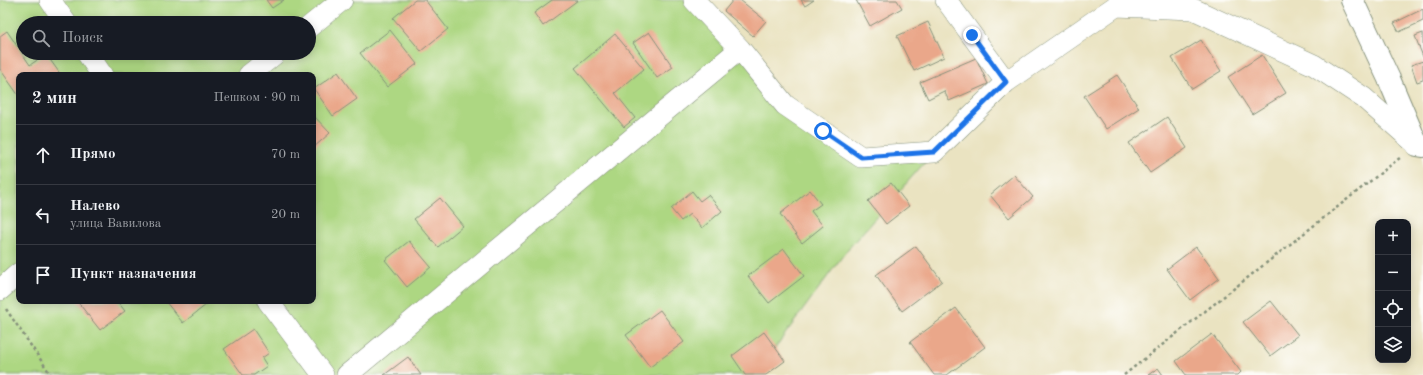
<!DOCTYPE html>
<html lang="ru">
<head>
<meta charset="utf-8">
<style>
  :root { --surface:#171b24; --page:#20242c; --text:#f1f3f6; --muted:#9ea1a6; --line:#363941 }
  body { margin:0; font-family:"Old Standard TT",serif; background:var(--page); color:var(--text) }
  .controls { position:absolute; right:12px; bottom:12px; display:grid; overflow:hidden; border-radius:8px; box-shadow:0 2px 10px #0003 }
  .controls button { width:36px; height:36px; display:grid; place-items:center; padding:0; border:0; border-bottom:1px solid var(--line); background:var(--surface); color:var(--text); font:20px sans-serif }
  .stop { position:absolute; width:12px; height:12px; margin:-9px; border:3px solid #1a73e8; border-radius:50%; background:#fff }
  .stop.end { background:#1a73e8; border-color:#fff; box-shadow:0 1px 4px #0008 }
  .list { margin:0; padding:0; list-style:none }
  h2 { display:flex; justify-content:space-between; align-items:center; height:52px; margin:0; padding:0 16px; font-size:17px }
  h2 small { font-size:13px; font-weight:400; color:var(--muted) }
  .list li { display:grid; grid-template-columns:26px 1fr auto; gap:12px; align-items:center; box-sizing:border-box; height:60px; padding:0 16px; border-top:1px solid var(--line) }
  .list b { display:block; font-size:15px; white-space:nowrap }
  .list p { margin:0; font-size:13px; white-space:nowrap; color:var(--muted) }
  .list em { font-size:13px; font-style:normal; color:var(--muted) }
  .icon { flex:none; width:22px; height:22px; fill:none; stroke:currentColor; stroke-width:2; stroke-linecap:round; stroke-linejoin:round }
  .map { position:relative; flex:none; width:1423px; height:375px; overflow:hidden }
  .search { position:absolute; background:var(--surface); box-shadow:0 2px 10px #0003; left:16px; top:16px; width:300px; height:44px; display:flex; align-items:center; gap:10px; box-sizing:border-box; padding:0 14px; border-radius:22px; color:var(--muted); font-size:15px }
  .panel { position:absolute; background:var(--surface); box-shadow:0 2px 10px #0003; left:16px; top:72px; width:300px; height:232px; border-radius:8px }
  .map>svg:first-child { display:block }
</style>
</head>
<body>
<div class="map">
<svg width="1423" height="375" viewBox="0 0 1423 375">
  <rect width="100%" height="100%" fill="#fdfcf7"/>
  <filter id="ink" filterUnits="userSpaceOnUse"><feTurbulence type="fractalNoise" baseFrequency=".025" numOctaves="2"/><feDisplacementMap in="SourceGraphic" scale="8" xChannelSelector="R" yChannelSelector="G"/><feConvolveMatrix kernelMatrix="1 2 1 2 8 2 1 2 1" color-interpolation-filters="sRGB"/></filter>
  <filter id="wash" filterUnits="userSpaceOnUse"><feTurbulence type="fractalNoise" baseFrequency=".012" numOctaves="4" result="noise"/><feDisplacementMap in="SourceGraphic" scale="16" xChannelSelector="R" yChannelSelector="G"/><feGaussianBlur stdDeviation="0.9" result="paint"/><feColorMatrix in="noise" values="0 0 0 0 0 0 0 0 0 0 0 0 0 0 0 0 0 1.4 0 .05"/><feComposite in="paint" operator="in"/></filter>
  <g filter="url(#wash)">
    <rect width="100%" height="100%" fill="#eae3c1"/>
    <path fill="#add782" stroke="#668a5b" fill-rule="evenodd" d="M0 0H694L785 105 861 157 934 152 847 250 755 375H0ZM23 23H309V53H23ZM19 75H313V301H19Z"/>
    <g id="blocks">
      <path fill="#eaa78a" d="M266 0H284L272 8Z
        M415 0H425L448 29 421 51 393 18Z
        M552 0H578L543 26 534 13Z
        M733 0H740L766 21 753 36 724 11Z
        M801 0H814L805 6Z
        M856 0H897L902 8 870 26Z
        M1423 9V21L1399 32 1394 23Z
        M928 22 944 57 914 71 897 36Z
        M390 30 417 64 387 87 360 53Z
        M7 31 30 65 46 54 61 75H19V96L0 69V36Z
        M649 32 673 67 657 78 633 43Z
        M1423 33V57L1415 36Z
        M615 34 644 69 615 93 635 118 624 127 575 68Z
        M1201 40 1221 71 1192 89 1172 58Z
        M1262 55 1286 93 1252 114 1228 77Z
        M976 58 988 84 949 101 944 91 928 99 920 82Z
        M1423 61V80L1417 82 1411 65Z
        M338 72 357 99 333 116 314 89Z
        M1117 75 1139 108 1106 129 1084 96Z
        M313 115 330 133 313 148Z
        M1167 117 1187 148 1150 173 1129 143Z
        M1014 175 1033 197 1009 218 990 195Z
        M891 183 909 206 886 224 868 201Z
        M810 190 821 204 811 211 823 226 802 243 780 214Z
        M692 191 700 201 708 195 722 211 702 228 690 214 681 221 671 209Z
        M440 198 463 226 438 247 414 219Z
        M409 241 431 267 407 287 385 260Z
        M916 246 942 281 902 311 876 275Z
        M1196 247 1219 278 1190 300 1167 269Z
        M784 249 804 276 769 303 748 276Z
        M77 301H117L125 311 100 330Z
        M165 301H211L183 323Z
        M1271 301 1298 335 1270 356 1243 322Z
        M956 308 985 347 947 375H934L910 342Z
        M660 310 684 342 650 367 626 335Z
        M253 329 269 353 262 358 267 366 254 375H243L224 349Z
        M764 332 785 361 766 375H745L732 356Z
        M1212 334 1241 372 1238 375H1186L1176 361Z
        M408 357 421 375H384Z
        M1158 368 1163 375H1148Z"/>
    </g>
  </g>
  <g filter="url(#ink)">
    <use href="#blocks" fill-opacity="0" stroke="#84907a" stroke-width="1"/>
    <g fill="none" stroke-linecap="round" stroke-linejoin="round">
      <g stroke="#84907a" stroke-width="22">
        <path id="street" d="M50 0 66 23
          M694 0 740 49 785 105 861 157 934 152 1006 82 1116 6 1193 9 1314 65 1364 98 1417 145
          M946 0 1006 82
          M309 27 342 0
          M87 53 102 75
          M249 75 276 53
          M0 290 19 273
          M268 301 323 375
          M347 375 740 49"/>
      </g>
      <g stroke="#84907a" stroke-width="24">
        <path id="secondary" d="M1352 0 1389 79 1417 145 1423 146"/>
      </g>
      <path stroke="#84907a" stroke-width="2.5" stroke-dasharray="3 3" stroke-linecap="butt" d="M6 309 51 375
        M1124 375 1401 157"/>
      <use href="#street" stroke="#fff" stroke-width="21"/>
      <use href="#secondary" stroke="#fff" stroke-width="22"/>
    </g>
  </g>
  <g fill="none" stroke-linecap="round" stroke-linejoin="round" filter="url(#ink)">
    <path stroke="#1a73e8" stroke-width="5" d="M823 131 861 157 934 152 1006 82 972 35"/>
  </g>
</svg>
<div class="controls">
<button>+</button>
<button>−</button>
<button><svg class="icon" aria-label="locate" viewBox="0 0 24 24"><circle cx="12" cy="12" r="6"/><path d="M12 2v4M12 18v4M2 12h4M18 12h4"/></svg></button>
<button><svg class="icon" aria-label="layers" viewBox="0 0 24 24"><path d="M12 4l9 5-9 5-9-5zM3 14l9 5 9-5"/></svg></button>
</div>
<div class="stop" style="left:823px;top:131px"></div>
<div class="stop end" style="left:972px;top:35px"></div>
<div class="search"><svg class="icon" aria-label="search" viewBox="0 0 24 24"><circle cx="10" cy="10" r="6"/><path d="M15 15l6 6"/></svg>Поиск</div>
<section class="panel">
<h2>2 мин<small>Пешком · 90 m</small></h2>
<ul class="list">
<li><svg class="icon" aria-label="ahead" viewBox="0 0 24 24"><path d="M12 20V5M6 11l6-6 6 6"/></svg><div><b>Прямо</b></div><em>70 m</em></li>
<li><svg class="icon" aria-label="left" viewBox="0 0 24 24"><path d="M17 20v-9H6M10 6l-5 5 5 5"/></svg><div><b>Налево</b><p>улица Вавилова</p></div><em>20 m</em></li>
<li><svg class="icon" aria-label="arrive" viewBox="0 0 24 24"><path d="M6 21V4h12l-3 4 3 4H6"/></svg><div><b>Пункт назначения</b></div></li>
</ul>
</section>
</div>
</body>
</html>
